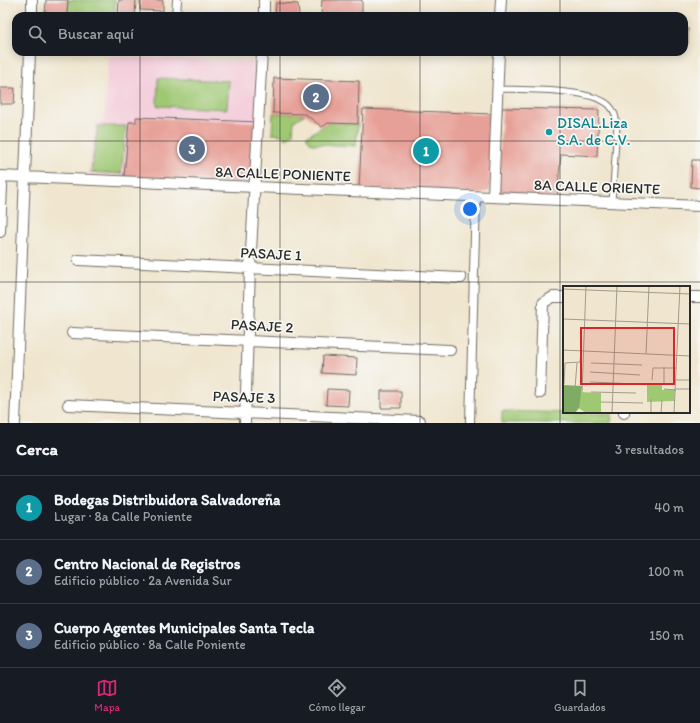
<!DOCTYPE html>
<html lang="es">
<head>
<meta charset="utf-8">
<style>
  :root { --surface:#171b24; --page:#242831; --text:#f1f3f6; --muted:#9ea1a6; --line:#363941; --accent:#db2777 }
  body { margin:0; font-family:Itim,sans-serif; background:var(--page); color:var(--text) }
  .you { position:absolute; left:470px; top:209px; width:14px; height:14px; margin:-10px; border:3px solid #fff; border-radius:50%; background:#1a73e8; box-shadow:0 0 0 6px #1a73e833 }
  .badge { display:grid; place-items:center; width:26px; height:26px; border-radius:50%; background:var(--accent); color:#fff; font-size:13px; font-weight:700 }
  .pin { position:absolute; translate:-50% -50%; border:2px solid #fff; box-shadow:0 1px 4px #0006 }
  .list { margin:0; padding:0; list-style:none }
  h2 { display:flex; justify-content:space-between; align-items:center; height:52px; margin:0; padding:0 16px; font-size:17px }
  h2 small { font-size:13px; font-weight:400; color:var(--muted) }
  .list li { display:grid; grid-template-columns:26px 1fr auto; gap:12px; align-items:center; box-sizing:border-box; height:64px; padding:0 16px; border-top:1px solid var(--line) }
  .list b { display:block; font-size:15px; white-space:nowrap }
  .list p { margin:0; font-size:13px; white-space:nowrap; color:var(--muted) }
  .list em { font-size:13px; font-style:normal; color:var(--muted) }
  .icon { flex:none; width:22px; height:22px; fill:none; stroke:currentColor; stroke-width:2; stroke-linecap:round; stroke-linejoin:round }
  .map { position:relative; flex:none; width:700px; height:423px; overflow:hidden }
  .search { position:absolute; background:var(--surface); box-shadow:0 2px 10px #0003; left:12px; right:12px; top:12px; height:44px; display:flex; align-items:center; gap:10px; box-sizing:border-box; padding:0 14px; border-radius:12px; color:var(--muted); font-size:15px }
  .sheet { height:244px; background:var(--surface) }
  nav { display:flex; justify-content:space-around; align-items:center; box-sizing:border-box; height:56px; border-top:1px solid var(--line); background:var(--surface); font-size:11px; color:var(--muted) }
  nav a { display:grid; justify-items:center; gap:2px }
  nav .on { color:var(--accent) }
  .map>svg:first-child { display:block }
</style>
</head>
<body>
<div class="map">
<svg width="700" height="423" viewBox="0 0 700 423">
  <rect width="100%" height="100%" fill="#f6f6f2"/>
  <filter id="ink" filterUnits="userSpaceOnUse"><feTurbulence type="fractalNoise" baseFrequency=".025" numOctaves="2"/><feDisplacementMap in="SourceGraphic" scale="8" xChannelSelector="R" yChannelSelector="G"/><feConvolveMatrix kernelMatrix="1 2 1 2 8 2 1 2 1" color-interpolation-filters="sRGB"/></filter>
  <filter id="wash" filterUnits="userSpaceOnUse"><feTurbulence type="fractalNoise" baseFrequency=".012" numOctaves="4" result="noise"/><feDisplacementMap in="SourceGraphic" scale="16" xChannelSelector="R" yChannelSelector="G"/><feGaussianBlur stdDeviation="0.9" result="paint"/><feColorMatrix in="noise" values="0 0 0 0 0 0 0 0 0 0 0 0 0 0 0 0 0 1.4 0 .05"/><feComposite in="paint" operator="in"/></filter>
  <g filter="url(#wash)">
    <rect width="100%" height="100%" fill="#f0e6cf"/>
    <path fill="#f4cfdc" d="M108 56 260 62 258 122 136 117 124 176 88 174 96 122H104Z"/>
    <path fill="#9fc873" stroke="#657a4f" d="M68 0H115V16H67Z
      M158 78 229 81 227 109 157 106Z
      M273 113 305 114 294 121 293 134 286 139 282 135 272 134Z
      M328 123 358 124 356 146 312 144 306 137Z
      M98 126H126L121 174 91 172Z
      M502 411 612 414 611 423H502Z"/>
    <g id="blocks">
      <path fill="#e7a098" d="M46 0H68L67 16H45Z
        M119 0H136L135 16H118Z
        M140 0H163V11L140 10Z
        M322 0H362V16H321Z
        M276 3 298 4 299 16H275Z
        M684 28H688V44H684Z
        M274 78 359 81 358 124 328 123 322 127 305 114 273 113Z
        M0 88H15L14 104H0Z
        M502 108 599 110 597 156 561 154 557 198 501 195 498 188Z
        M363 109 493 114 490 190 481 194 359 188Z
        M136 117 258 122 255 183 124 176 129 122H136Z
        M692 160H700V188L691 187Z
        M323 356 357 358 356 375 322 373Z
        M327 389 349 390 348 406 326 405Z
        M381 391H401V408H381Z"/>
    </g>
  </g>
  <g filter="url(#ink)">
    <use href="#blocks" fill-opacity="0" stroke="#706c64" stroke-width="1"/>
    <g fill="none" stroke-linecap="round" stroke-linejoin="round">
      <g stroke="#706c64" stroke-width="7">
        <path id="service" d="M497 89C524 90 590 88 609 105 615 111 616 117 617 125L612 202"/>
      </g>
      <g stroke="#706c64" stroke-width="10">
        <path id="pedestrian" d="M176 16 177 0
          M470 423 476 197"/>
      </g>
      <g stroke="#706c64" stroke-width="12">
        <path id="minor" d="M32 16V0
          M264 16V0
          M500 16 501 0
          M0 176 700 206
          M493 197 499 52
          M0 232 2 186 0 176
          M78 260 461 278
          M689 297H700
          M72 333 450 350
          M540 393 543 303 553 297H564
          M68 405 420 421
          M624 413V412
          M15 423 30 52
          M245 423 250 269 262 52"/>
      </g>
      <use href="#service" stroke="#fff" stroke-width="5"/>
      <use href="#pedestrian" stroke="#fff" stroke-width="8"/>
      <use href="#minor" stroke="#fff" stroke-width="10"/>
    </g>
  </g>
  <path fill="none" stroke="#2b2b2b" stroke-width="1" stroke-opacity="0.55" d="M140 0V16M280 0V16M420 0V16M560 0V16M140 52V423M280 52V423M420 52V423M560 52V423M0 141H700M0 282H700"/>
  <circle fill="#0f9aa8" stroke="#f6f6f2" stroke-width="1.5" cx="549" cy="132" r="4"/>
  <g text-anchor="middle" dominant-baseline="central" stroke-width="3.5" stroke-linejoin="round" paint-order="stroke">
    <g font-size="15" fill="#0d838f" stroke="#f6f6f2" text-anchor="start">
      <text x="557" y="123">DISAL.Liza<tspan x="557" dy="17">S.A. de C.V.</tspan></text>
    </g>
    <g font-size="15" fill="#2b2b2b" stroke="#f6f6f2">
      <text transform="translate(283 174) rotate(2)">8A CALLE PONIENTE</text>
      <text transform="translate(597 187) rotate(2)">8A CALLE ORIENTE</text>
      <text transform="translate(271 254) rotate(3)">PASAJE 1</text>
      <text transform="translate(262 326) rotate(3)">PASAJE 2</text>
      <text transform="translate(244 397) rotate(2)">PASAJE 3</text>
    </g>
  </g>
  <g transform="translate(563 286)">
    <rect width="127" height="127" fill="#f0e6cf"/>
    <path d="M84 97H99V104L112 103 111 115 84 116ZM17 106 38 107V127H23L14 121Z" fill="#9fc873"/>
    <path d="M0 99 19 100 16 122 12 127H0Z" fill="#7fac65"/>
    <path fill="none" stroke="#a19b8d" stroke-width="1" d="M0 3 127 8M0 33 127 38M0 64 127 70M83 68 86 0M28 77 79 79M27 86 77 89M89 94 90 82H114M113 94H127M27 96 73 98M101 97V81M1 98 2 77 17 76 18 65M12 102 14 77M101 103 113 104M113 103H127M19 106 23 0M28 106 73 107M38 116 80 117M49 127 54 0M88 127V113M98 127 99 114M111 127 117 0"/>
    <path fill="#d62828" fill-opacity="0.15" stroke="#d62828" stroke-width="2" d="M18 42H111V98H18Z"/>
    <rect width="127" height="127" fill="none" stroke="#2b2b2b" stroke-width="2"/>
  </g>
</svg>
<div class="you"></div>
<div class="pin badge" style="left:426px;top:151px;background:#0f9aa8">1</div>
<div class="pin badge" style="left:316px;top:97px;background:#5c6f8a">2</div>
<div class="pin badge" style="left:192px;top:149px;background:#5c6f8a">3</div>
<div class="search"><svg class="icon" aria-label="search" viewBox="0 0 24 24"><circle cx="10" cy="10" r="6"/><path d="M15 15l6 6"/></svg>Buscar aquí</div>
</div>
<section class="sheet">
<h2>Cerca<small>3 resultados</small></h2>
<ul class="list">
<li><span class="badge" style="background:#0f9aa8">1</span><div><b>Bodegas Distribuidora Salvadoreña</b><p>Lugar · 8a Calle Poniente</p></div><em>40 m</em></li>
<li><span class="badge" style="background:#5c6f8a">2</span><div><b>Centro Nacional de Registros</b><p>Edificio público · 2a Avenida Sur</p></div><em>100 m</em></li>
<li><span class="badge" style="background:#5c6f8a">3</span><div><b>Cuerpo Agentes Municipales Santa Tecla</b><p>Edificio público · 8a Calle Poniente</p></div><em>150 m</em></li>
</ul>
</section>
<nav>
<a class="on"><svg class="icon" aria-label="map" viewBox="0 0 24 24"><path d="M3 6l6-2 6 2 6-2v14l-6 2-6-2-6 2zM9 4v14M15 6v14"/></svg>Mapa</a>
<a><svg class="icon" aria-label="directions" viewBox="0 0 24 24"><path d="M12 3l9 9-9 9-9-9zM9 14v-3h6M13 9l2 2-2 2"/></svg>Cómo llegar</a>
<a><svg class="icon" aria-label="saved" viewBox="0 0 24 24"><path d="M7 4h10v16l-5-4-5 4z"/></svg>Guardados</a>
</nav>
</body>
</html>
